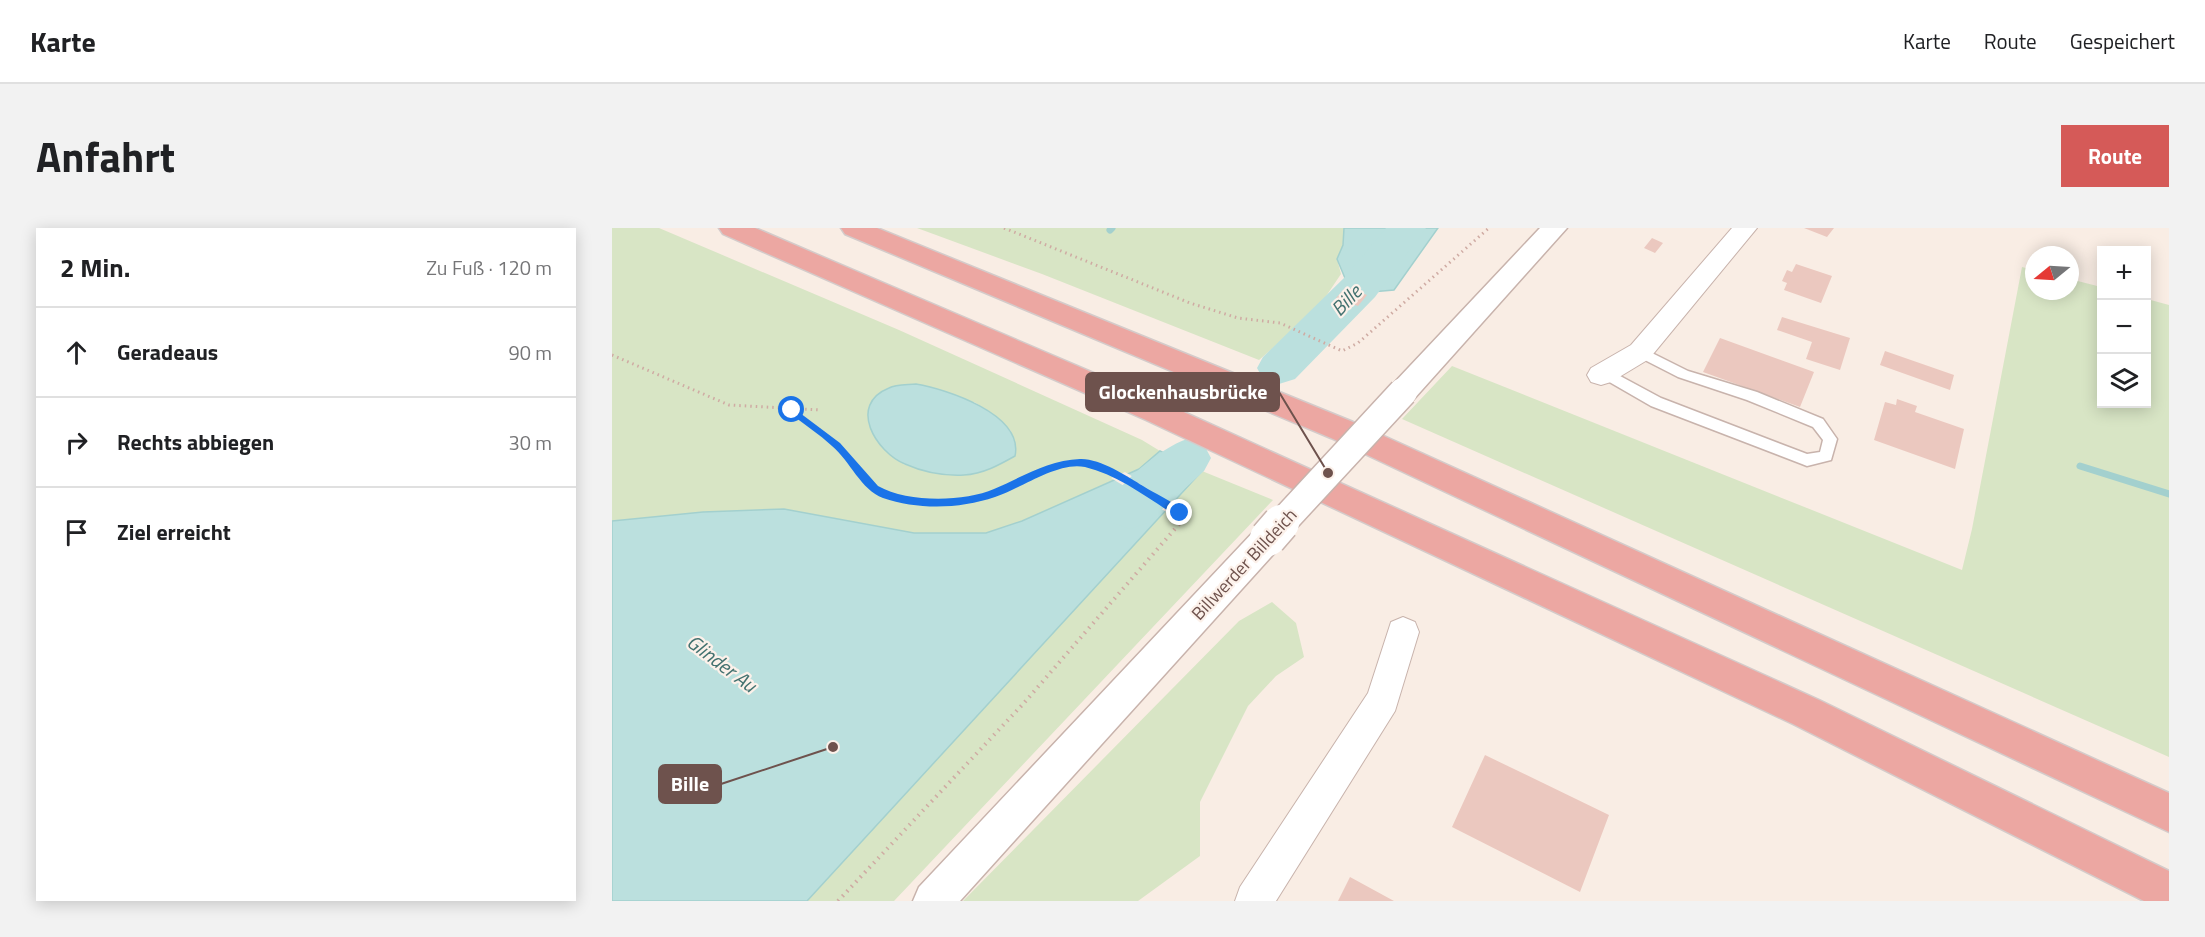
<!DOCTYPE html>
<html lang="de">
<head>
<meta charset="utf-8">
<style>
  :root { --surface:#fff; --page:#f2f2f2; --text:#202124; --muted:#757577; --line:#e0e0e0; --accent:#d55a58 }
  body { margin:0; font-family:"Titillium Web",sans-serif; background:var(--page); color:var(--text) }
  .controls { position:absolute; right:18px; top:18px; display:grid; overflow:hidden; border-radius:0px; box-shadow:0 3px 15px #0003 }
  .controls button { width:54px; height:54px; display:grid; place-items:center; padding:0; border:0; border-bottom:2px solid var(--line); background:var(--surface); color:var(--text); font:30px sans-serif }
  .compass { position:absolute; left:1413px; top:18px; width:54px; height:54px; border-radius:50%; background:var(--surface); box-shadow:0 3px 15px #0003; rotate:252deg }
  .stop { position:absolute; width:18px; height:18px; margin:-14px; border:4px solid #1a73e8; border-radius:50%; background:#fff }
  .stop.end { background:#1a73e8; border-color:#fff; box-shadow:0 2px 6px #0008 }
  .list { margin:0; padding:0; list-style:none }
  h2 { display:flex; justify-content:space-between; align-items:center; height:78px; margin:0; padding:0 24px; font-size:26px }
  h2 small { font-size:20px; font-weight:400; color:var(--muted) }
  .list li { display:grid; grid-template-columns:39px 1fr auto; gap:18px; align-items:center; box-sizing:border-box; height:90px; padding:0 24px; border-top:2px solid var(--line) }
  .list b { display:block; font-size:22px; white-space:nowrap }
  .list em { font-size:20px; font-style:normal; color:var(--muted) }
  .icon { flex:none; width:33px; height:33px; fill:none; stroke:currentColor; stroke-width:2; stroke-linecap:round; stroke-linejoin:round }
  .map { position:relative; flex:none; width:1557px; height:673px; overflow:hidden; border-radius:0px }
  header { display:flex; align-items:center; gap:36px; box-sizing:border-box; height:84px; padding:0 30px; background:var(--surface); border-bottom:2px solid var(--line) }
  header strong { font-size:28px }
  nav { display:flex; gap:33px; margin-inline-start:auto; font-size:21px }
  .intro { display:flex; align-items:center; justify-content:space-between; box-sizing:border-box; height:144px; padding:0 36px }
  h1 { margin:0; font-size:42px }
  .button { padding:15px 27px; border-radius:0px; background:var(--accent); color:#fff; font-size:21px; font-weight:700 }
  main { display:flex; gap:36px; padding:0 36px }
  aside { flex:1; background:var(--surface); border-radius:0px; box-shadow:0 3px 15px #0003 }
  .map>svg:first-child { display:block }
</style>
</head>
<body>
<header>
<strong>Karte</strong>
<nav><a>Karte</a><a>Route</a><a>Gespeichert</a></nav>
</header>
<div class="intro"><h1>Anfahrt</h1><a class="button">Route</a></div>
<main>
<aside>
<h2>2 Min.<small>Zu Fuß · 120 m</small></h2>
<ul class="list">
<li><svg class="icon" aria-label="ahead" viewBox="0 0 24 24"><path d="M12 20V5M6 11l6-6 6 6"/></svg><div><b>Geradeaus</b></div><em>90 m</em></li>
<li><svg class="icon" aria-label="right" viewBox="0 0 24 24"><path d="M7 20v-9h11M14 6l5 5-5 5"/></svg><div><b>Rechts abbiegen</b></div><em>30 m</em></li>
<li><svg class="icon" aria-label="arrive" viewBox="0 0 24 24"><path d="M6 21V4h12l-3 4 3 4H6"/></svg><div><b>Ziel erreicht</b></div></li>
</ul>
</aside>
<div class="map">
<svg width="1557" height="673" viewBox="0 0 1557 673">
  <rect width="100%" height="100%" fill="#f9ede4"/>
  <path fill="#d8e5c5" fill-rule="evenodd" d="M0 0H47L287 102 530 212 548 223 527 241 410 293 374 305H302L172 281 91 284 0 293ZM362 174 377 183 399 203 404 222C396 228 387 238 378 241 349 252 319 245 291 236Z
    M305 0H732L731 17 725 31 729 46 704 83 647 132 430 46Z
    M1410 39 1422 42V63H1458V51L1489 59 1490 176H1534L1535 71 1557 77V529L790 191 840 138 1350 342 1360 301Z
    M590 243 661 272 282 673H195Z
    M660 374 684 395 692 429 664 448 636 478 588 574V628L526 673H351L627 393Z"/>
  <path fill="#bbe0de" stroke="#a3d0ce" stroke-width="1.5" d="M732 0H826L782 62 759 64 735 55 725 31 731 17Z
    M304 156C334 161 412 186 403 228 387 237 371 246 352 247 332 248 311 244 293 236 264 224 235 177 277 160 284 156 296 157 304 156Z
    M548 223 590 243 195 673H0V293L91 284 172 281 302 305H374L410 293 527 241Z"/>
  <path fill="#f9ede4" d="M513 244 565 275 556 285 499 250Z"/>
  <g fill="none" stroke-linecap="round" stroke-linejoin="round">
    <path stroke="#a3d0ce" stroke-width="7" d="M498 2 500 0
      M1468 238 1557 266"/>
    <path fill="#bbe0de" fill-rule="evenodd" d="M774 0H814L763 69 683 151 667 156 651 151 645 140 651 129 733 49Z
      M575 211 592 217 599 230 592 243 535 295 518 301 501 295 493 281C506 256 548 220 575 211Z"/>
  </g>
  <path fill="#ebc8bf" d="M1192 0H1222L1215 9Z
    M1040 10 1051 15 1043 25 1032 20Z
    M1184 36 1220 48 1209 75 1172 62 1175 55 1170 53 1175 42 1180 44Z
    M734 59 755 67 746 78 724 70Z
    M1170 89 1238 110 1228 142 1194 131 1200 114 1165 102Z
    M1108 110 1202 144 1188 179 1091 144Z
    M1273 123 1342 147 1338 162 1268 137Z
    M1285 171 1305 178 1303 184 1352 201 1343 241 1262 212 1273 174 1284 177Z
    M873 527 997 587 968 664 840 599Z
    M738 649 782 673H726Z"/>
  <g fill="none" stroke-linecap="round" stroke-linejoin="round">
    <g stroke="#c8b3ac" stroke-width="3">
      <path id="service" d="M1028 119 1076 143 1145 164 1211 191 1225 211 1219 232 1195 238 1190 236 1039 178 987 148 986 145 987 142H997L1049 170 1195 226 1208 224 1211 212 1201 199 1135 172 1066 149 1023 127 1022 124 1023 121Z"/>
    </g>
    <g stroke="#c8b3ac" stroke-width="2">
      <path id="minor" d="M1120 0H1145L1037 131 999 154 989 157 979 154 975 147 979 140 1019 117Z
        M791 389 803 394 807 404 783 483 664 673H623L628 659 756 465 779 394Z"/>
    </g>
    <g stroke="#c8b3ac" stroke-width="3">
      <path id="tertiary" d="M928 0H955L801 172 791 175 781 172 776 164 781 156Z
        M656 296 667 300 672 310 667 320 348 673H301L307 659 645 300Z"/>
    </g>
    <g stroke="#d4cbca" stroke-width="3">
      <path id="motorway" d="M107 0H143L554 176 1207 472 1557 643V673H1532L1181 496 534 192 111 6Z
        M229 0H265L741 194 1557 565V604L719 210 233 6Z"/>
    </g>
    <path stroke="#cfaba3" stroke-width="3" stroke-dasharray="1.5 4" stroke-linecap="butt" d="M392 0 578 75 626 90 668 95 730 123 746 115 877 0
      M0 127 117 177 209 182
      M180 182C196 194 213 204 227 219 241 234 251 255 270 265 306 283 359 278 395 261 419 249 443 232 471 235 507 238 539 267 568 285V297"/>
    <path stroke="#cfaba3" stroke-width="4" stroke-dasharray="1.5 5" stroke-linecap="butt" d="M226 673 412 475 568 295"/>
    <use href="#service" fill="#fff" fill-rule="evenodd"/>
    <use href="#minor" fill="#fff" fill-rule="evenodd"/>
    <use href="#tertiary" fill="#fff" fill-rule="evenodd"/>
    <use href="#motorway" fill="#eca7a2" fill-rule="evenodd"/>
    <g stroke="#c8b3ac" stroke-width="31" stroke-linecap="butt">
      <path id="tertiary-bridge-far1" d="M668 297 791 164"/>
    </g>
    <g stroke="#c8b3ac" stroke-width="39" stroke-linecap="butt">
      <path id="tertiary-bridge" d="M656 310 669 295"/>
    </g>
    <use href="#tertiary-bridge-far1" stroke="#fff" stroke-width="28"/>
    <use href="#tertiary-bridge" stroke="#fff" stroke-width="36"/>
  </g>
  <path fill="#1a73e8" d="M180 179 228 215 266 258C296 275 352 274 382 261 410 249 437 232 468 231 487 230 515 248 531 258 543 266 564 274 572 285L571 288H564C536 270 506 247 473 239 446 233 408 261 383 269 348 281 306 282 271 270 249 262 238 233 220 218 207 206 192 196 177 185V180Z"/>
  <g text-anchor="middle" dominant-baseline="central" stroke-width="4.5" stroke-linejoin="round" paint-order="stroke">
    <g font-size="18" fill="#6e524d" stroke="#fcf1ea">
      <text transform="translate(632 336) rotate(-47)">Billwerder Billdeich</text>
    </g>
    <g font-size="20" font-style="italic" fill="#437270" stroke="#fcf1ea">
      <text transform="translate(734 72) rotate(-46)">Bille</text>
      <text transform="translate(110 435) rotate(37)">Glinder Au</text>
    </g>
  </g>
  <path fill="none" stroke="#6e524d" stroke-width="2" d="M716 245L667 164M221 519L109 556"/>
  <g fill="#6e524d" stroke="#fcf1ea" stroke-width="2">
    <circle cx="716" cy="245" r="6"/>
    <circle cx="221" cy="519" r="6"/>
  </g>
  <g fill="#6e524d" stroke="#6e524d" stroke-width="2">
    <rect x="474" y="145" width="193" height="38" rx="6"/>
    <rect x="47" y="537" width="62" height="38" rx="6"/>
  </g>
  <g font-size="20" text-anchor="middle" font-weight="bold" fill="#fff">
    <text x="571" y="171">Glockenhausbrücke</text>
    <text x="78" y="563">Bille</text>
  </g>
</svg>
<div class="controls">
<button>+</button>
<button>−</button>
<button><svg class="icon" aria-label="layers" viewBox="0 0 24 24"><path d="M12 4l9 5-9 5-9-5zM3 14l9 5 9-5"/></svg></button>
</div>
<svg class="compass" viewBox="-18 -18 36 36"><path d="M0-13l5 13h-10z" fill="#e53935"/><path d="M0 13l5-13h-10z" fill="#757577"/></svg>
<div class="stop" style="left:180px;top:182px"></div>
<div class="stop end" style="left:568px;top:285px"></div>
</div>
</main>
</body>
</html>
